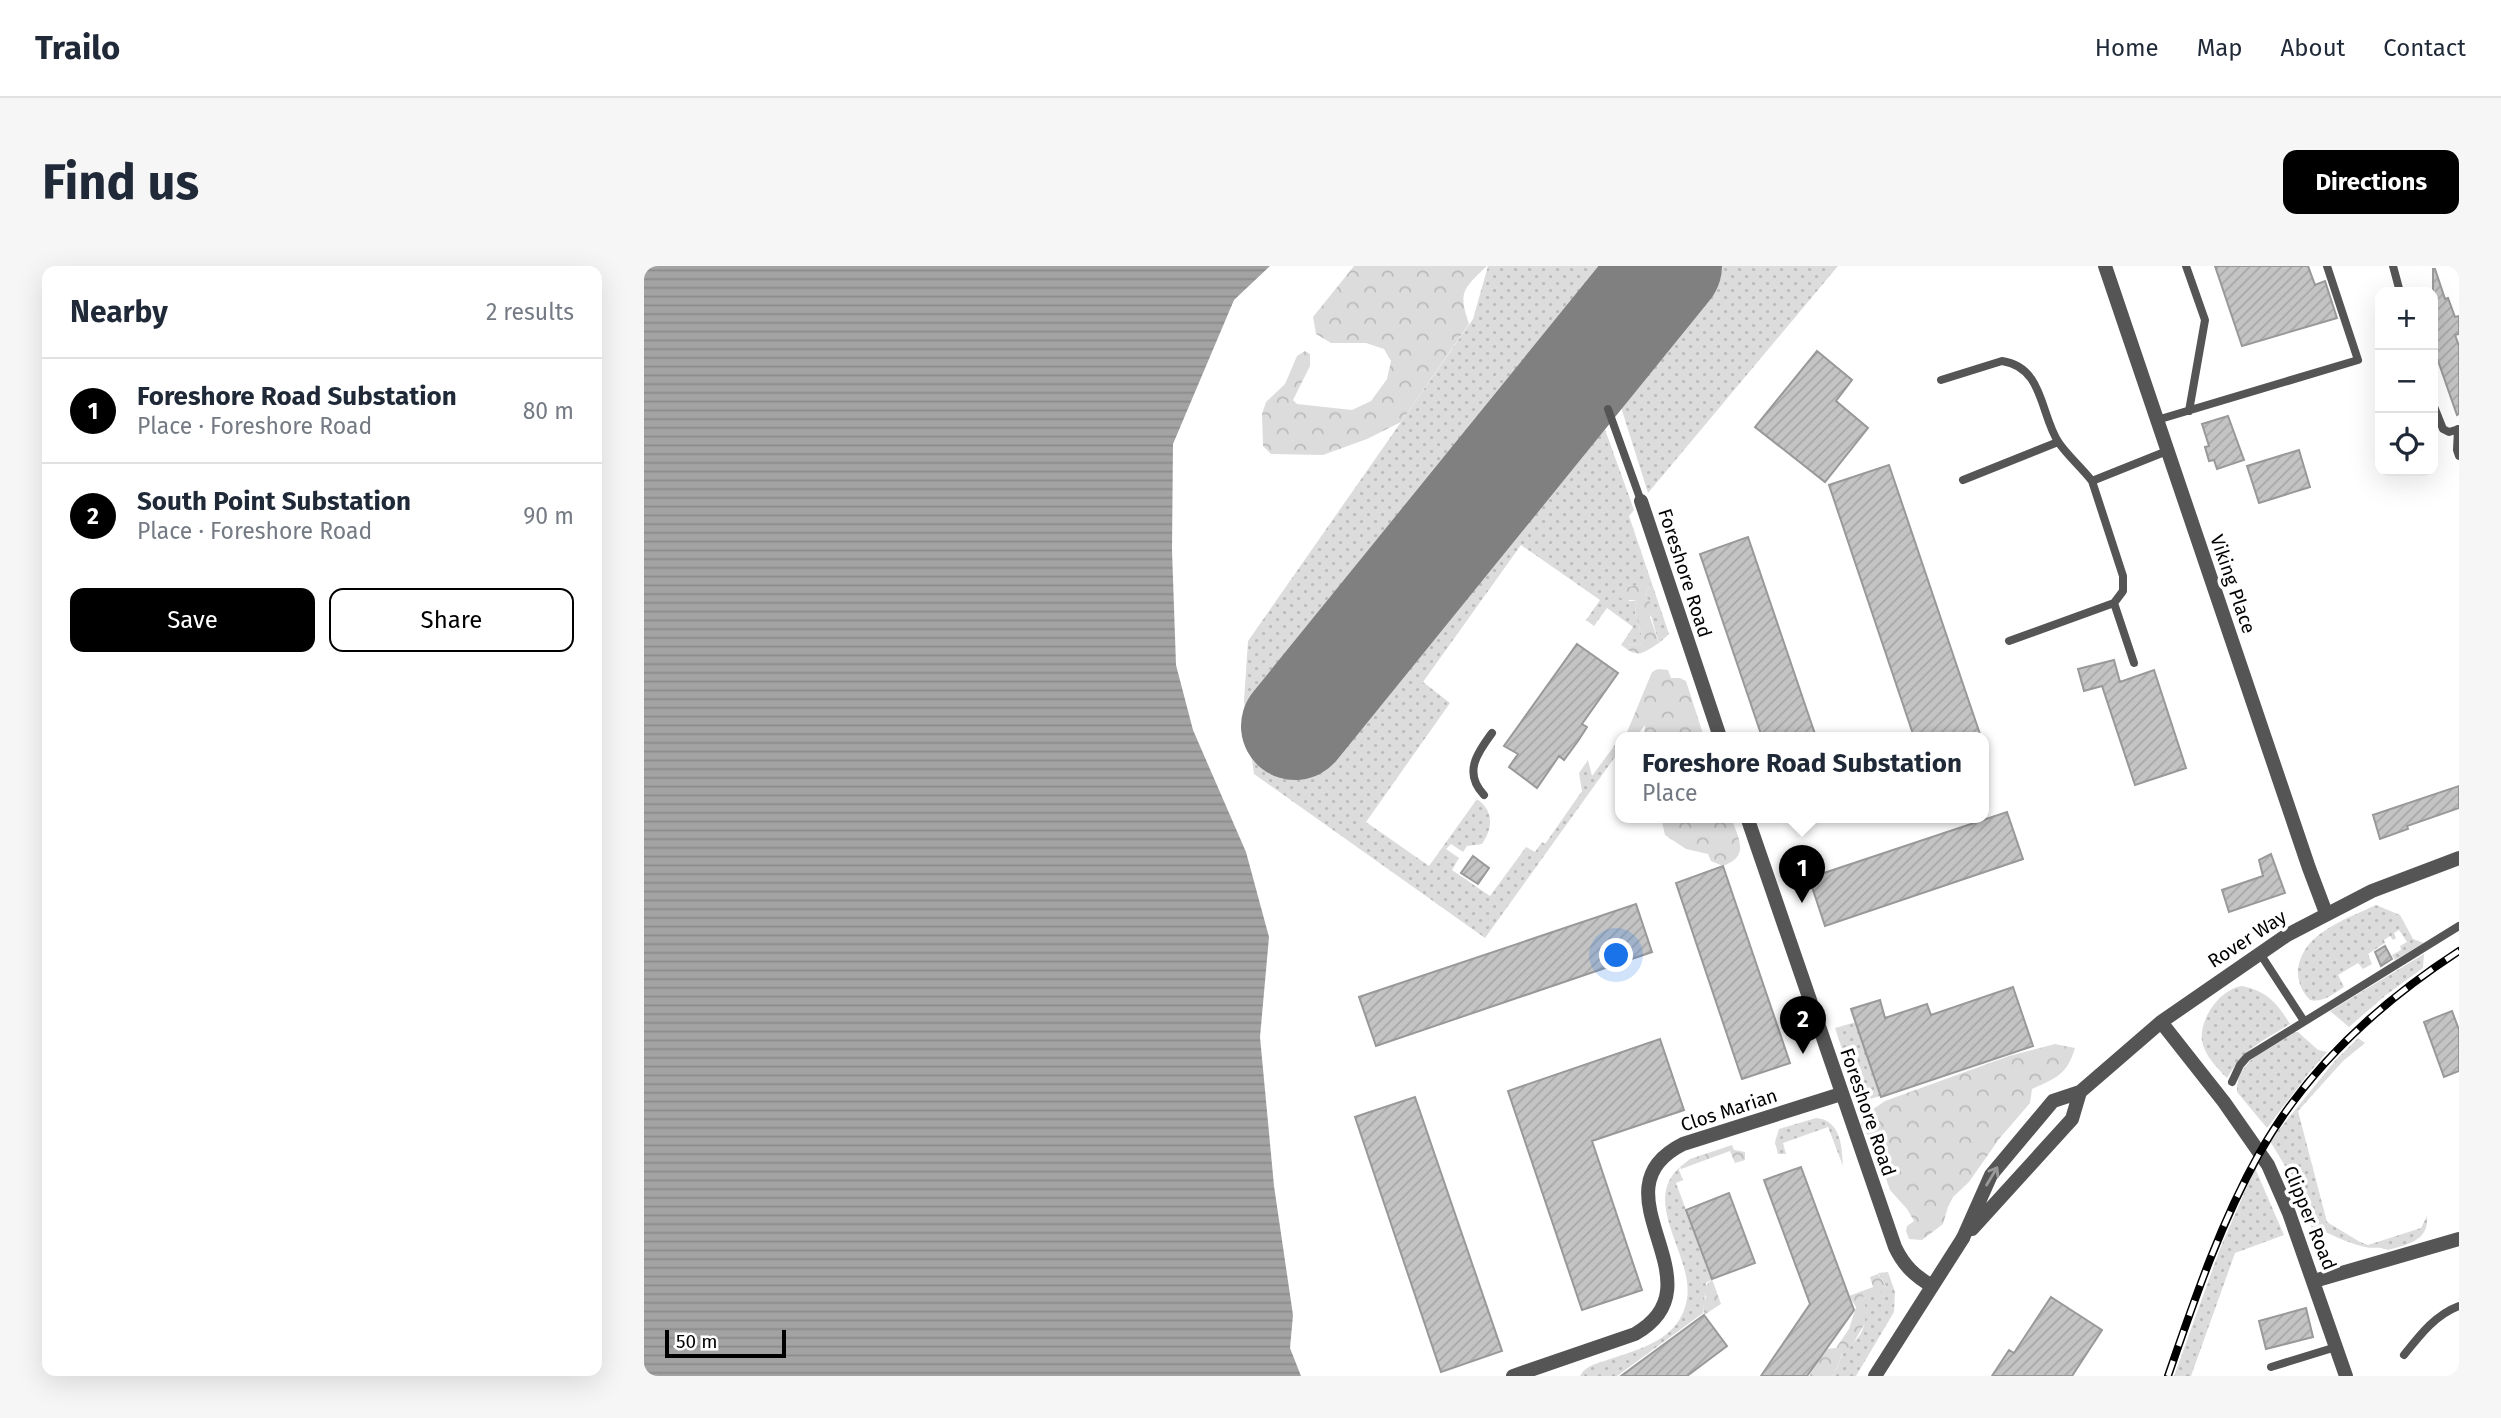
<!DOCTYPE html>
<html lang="en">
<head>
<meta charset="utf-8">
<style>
  :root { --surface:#fff; --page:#f6f6f7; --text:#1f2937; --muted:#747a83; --line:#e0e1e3; --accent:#000 }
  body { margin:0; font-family:"Fira Sans",sans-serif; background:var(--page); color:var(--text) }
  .controls { position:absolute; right:21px; top:21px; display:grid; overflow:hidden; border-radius:14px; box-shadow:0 7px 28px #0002 }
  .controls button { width:63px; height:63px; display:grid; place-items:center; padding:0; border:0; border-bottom:2px solid var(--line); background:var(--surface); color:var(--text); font:35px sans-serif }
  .scale { position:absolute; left:21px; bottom:18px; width:121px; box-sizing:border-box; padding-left:7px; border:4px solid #000; border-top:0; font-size:19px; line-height:24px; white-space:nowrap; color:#000; -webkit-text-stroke:5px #fff; paint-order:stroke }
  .you { position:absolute; left:973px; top:690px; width:24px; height:24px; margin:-18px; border:5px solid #fff; border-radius:50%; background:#1a73e8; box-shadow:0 0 0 10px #1a73e833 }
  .badge { display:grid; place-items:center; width:46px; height:46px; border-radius:50%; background:var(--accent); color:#fff; font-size:23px; font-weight:700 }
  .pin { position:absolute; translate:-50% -58px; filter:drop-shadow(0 2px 4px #0008) }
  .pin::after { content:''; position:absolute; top:37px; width:24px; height:21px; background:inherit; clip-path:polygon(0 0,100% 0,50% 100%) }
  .popup { position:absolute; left:971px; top:466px; width:374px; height:91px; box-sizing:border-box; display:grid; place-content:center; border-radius:14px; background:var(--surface); filter:drop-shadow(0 2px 5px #0005); font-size:23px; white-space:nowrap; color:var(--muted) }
  .popup b { font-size:26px; color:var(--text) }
  .popup::after { content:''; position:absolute; left:50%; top:100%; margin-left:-14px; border:14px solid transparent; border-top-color:var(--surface) }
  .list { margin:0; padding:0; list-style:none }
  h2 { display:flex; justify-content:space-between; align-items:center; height:91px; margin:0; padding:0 28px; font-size:30px }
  h2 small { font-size:23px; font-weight:400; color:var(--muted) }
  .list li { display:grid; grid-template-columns:46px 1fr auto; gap:21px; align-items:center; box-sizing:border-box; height:105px; padding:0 28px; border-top:2px solid var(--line) }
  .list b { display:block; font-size:26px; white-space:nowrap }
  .list p { margin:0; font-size:23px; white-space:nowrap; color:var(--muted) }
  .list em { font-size:23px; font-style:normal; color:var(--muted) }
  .actions { display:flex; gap:14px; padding:21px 28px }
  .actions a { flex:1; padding:16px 0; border:2px solid var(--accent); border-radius:14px; text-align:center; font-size:24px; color:var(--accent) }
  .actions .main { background:var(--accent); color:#fff }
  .icon { flex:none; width:38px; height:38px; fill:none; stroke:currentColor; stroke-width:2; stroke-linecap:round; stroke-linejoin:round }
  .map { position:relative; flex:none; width:1815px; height:1110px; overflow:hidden; border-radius:14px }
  header { display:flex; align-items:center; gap:42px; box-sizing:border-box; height:98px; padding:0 35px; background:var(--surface); border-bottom:2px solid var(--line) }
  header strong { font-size:33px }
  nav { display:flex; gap:38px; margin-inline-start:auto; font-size:24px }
  .intro { display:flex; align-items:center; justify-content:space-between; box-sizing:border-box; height:168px; padding:0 42px }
  h1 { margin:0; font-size:49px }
  .button { padding:18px 32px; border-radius:14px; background:var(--accent); color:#fff; font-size:24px; font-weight:700 }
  main { display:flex; gap:42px; padding:0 42px }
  aside { flex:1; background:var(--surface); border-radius:14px; box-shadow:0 7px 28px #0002 }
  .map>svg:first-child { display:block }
</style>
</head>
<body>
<header>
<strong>Trailo</strong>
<nav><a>Home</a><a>Map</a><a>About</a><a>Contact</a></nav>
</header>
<div class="intro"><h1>Find us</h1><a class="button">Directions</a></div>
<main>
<aside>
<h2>Nearby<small>2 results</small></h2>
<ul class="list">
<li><span class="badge">1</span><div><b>Foreshore Road Substation</b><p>Place · Foreshore Road</p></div><em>80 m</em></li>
<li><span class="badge">2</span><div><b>South Point Substation</b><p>Place · Foreshore Road</p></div><em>90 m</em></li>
</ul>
<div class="actions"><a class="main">Save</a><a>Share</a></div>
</aside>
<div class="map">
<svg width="1815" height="1110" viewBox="0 0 1815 1110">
  <defs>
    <pattern id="grass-dots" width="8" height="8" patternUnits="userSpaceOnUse" patternTransform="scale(1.75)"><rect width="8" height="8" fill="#dcdcdc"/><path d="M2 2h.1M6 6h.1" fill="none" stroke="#bbb" stroke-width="1.8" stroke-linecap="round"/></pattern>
    <pattern id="forest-crowns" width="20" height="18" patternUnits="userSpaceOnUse" patternTransform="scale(1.75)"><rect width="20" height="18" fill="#dcdcdc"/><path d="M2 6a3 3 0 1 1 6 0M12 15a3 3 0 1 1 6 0" fill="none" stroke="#bbb"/></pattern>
    <pattern id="water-rules" width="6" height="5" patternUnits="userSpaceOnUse" patternTransform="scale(1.75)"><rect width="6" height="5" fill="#a3a3a3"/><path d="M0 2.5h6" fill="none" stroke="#8b8b8b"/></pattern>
    <pattern id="building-hatch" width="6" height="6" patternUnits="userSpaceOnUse" patternTransform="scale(1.75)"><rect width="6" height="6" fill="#c4c4c4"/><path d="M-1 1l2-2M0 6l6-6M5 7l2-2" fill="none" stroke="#a7a7a7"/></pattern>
  </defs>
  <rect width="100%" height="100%" fill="#fff"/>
  <path fill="url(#grass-dots)" d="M844 0H1194L1004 227 976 138 959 158 990 244 985 250 1025 368 1015 377 1001 329 1006 320 984 335H993L991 346 999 375 996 379 982 378 980 381 977 379 989 361 963 342 950 360 942 354 956 334 877 279 779 416 806 437 722 556 785 600 833 533C850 545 849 562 838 578L823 580 819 586 807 578 802 583 815 592 808 604 846 630 882 581 891 586 898 576 901 578 938 525 935 507 944 494 948 510 976 472V484L841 672 610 508 600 435 604 375 829 53Z
    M1732 639 1756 649 1769 673 1780 677 1751 694 1748 689 1757 684 1756 680 1763 676 1755 664 1750 667 1752 672 1749 674 1746 670 1740 674 1741 677 1724 688 1728 698 1719 703 1714 697 1694 709 1700 721C1689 728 1679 737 1666 734 1658 726 1653 715 1654 703 1659 666 1703 653 1732 639Z
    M1780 688 1779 702 1742 729 1705 761 1686 745Z
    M1598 720C1623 725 1633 737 1646 758 1618 775 1600 783 1583 812 1573 802 1561 790 1558 775 1555 753 1576 723 1598 720Z
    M1212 756 1236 830 1223 834 1227 844 1221 851 1191 762Z
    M1651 766H1654L1674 784 1683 786 1664 808 1623 862 1593 826C1592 793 1627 781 1651 766Z
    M1714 772 1721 777 1699 795 1654 845 1683 956 1716 976 1724 979 1777 962 1783 950C1785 975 1764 978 1744 984 1736 980 1729 983 1721 981 1705 977 1692 971 1677 964L1670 968 1650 915 1626 875 1690 796Z
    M1172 852C1197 854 1198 881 1199 900L1184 861 1139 877 1142 888H1134L1131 876 1135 863Z
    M1036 901 1035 904 1039 914 1032 917 1068 1013 1062 1017 1059 1047 973 1110H936C942 1099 952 1098 963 1094 996 1083 1036 1074 1043 1033 1050 990 996 936 1036 901Z
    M1611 902 1640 969 1591 987 1547 1110H1530L1576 983Z
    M1244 1006 1251 1026 1250 1046 1212 1110H1188C1194 1104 1194 1097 1198 1089 1200 1084 1205 1081 1209 1077 1226 1061 1220 1047 1219 1028L1239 1025 1242 1020 1234 1007Z"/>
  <path fill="url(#forest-crowns)" d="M710 0H843C819 23 814 26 825 58L757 156 723 173 679 189 627 188 619 180 618 148 622 136 641 118 653 90 661 85 666 88V100L649 134 653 138 708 144 727 135 743 113 747 95 740 83 722 77H687L672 68 669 51Z
    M1005 315 1006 320 1001 329C1007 336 1010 342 1006 351L1015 377C1000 386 995 393 980 381L981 378 996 379 999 375 991 346 993 335 976 332 970 326Z
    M1014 403 1024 404 1027 412H1036L1042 415 1060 471H1000L1001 459 992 471H981L1008 406Z
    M1017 551H1087C1094 572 1107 590 1079 600L1067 595 1064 588 1042 583 1021 569Z
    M1411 778 1431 782C1423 809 1412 812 1388 823L1386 837 1355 873 1325 916 1309 931 1304 941 1299 958 1278 974 1265 973 1262 965 1263 960 1270 955 1263 943 1246 924 1231 880 1217 859 1222 848 1241 835 1365 790Z
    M1088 879 1090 884 1101 886V894L1091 897 1086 885 1037 903 1036 901 1046 893Z
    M1234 1008 1242 1020 1240 1025 1232 1028H1219L1222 1044 1221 1057 1210 1076 1198 1088 1191 1107 1188 1110H1165L1182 1083 1192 1082 1205 1063 1212 1041 1205 1030 1229 1021 1226 1011Z
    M1068 1013 1077 1038 1060 1049 1059 1035 1062 1032 1059 1023Z"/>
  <path fill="url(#water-rules)" d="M0 0H626L590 34 529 178 528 284 532 399 549 464 602 586 625 671 616 771 630 920 649 1049 646 1082 657 1110H0Z"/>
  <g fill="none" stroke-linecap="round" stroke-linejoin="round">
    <path stroke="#808080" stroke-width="108" d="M651 460 1024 0"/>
  </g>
  <path fill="url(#building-hatch)" stroke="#999" stroke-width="2" d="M1571 0H1664L1671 19 1681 15 1693 52 1598 80Z
    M1789 3H1791L1801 33 1804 32 1811 51 1815 50V68L1811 69 1815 80V148L1813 149 1792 89 1789 91Z
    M1173 85 1208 114 1192 135 1224 162 1181 216 1111 161Z
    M1584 150 1600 194 1573 203 1570 194 1565 195 1561 181 1565 180 1558 158Z
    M1655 184 1666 221 1615 237 1603 200Z
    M1245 199 1321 424 1337 471H1270L1185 219Z
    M1104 271 1172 471H1118L1056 288Z
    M933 378 974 407 938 458 943 461 934 475 920 494 915 490 893 522 865 501 874 488 860 480Z
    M1470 394 1476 416 1510 404 1542 502 1491 519 1458 420 1440 425 1434 403Z
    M1815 520V542L1763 560 1764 563 1736 573 1729 549Z
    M1363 546 1379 593 1181 660 1165 612Z
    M1627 588 1641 627 1585 646 1578 624 1619 610 1615 594Z
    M829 590 845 602 834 618 817 607Z
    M1079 600 1146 797 1098 813 1032 617Z
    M992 638 1008 686 732 780 715 731Z
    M1741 680 1748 693 1737 700 1731 686Z
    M1369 721 1389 780 1237 831 1207 743 1236 734 1241 752 1283 738 1287 749Z
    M1808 745 1815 764V805L1800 811 1780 756Z
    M1016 773 1040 844 948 875 998 1024 938 1044 864 825Z
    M771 831 858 1085 797 1106 711 851Z
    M1157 901 1210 1044 1163 1110H1117L1166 1038 1120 914Z
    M1085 927 1111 997 1068 1013 1042 944Z
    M1407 1031 1458 1064 1428 1110H1348L1365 1084 1370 1087Z
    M1662 1042 1669 1071 1622 1083 1615 1055Z
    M1060 1049 1083 1080 1043 1110H977Z"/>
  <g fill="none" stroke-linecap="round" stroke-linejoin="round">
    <path stroke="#555" stroke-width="8" d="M1542 0 1561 54 1545 145
      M1749 0 1756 26
      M1297 114 1358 95C1400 101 1396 149 1415 177 1424 190 1438 202 1448 215
      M1789 138 1799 163 1805 166 1815 163
      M964 143 997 235
      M1513 154 1714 94 1683 0
      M1814 163 1813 184 1815 190
      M1319 214 1414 176
      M1470 337 1490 397
      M1365 375 1470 337 1479 325V310L1448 215 1523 185
      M840 529C819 507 833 487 848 467
      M1615 686 1660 755
      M1588 816 1596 799 1603 791 1815 660
      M1760 1089C1776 1069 1791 1049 1815 1040
      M1627 1101 1692 1081"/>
    <path stroke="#555" stroke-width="14" d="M1461 0 1665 602 1682 647
      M997 235 1076 471
      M1103 551 1251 981C1260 1000 1271 1010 1288 1020
      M1517 756 1580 836 1624 899 1645 947 1702 1110
      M1328 963 1428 853 1436 826
      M1319 972 1347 909 1409 835 1436 826 1517 756 1643 669 1728 625 1815 592
      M1670 1015 1815 973
      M869 1110 991 1068C1081 1017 945 925 1039 878L1197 828"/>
    <path stroke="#555" stroke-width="14" d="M1231 1110 1319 972"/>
    <g stroke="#000" stroke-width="8">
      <path id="rail" d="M1524 1110C1550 1035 1576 958 1615 888 1662 804 1735 737 1815 685"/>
    </g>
    <use href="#rail" stroke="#fff" stroke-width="5" stroke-dasharray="16" stroke-linecap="butt"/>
  </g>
  <defs><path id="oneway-shaft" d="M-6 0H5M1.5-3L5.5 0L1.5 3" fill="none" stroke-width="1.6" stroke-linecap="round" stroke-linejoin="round" transform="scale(1.75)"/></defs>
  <use stroke="#999" href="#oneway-shaft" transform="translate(1348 910) rotate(-59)"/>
  <g text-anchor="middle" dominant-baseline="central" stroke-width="7" stroke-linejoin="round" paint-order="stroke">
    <g font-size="19" fill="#000" stroke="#fff">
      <text transform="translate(1041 307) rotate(72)">Foreshore Road</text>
      <text transform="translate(1589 318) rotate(71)">Viking Place</text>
      <text transform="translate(1603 673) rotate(-33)">Rover Way</text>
      <text transform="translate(1085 844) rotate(-18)">Clos Marian</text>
      <text transform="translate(1224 846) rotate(71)">Foreshore Road</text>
      <text transform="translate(1666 952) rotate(68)">Clipper Road</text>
    </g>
  </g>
</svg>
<div class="controls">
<button>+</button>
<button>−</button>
<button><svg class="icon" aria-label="locate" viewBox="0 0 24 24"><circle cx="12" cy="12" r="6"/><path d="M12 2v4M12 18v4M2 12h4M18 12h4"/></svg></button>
</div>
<div class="scale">50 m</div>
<div class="you"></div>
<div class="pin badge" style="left:1158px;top:637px">1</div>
<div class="popup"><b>Foreshore Road Substation</b>Place</div>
<div class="pin badge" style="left:1159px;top:788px">2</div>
</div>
</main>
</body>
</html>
